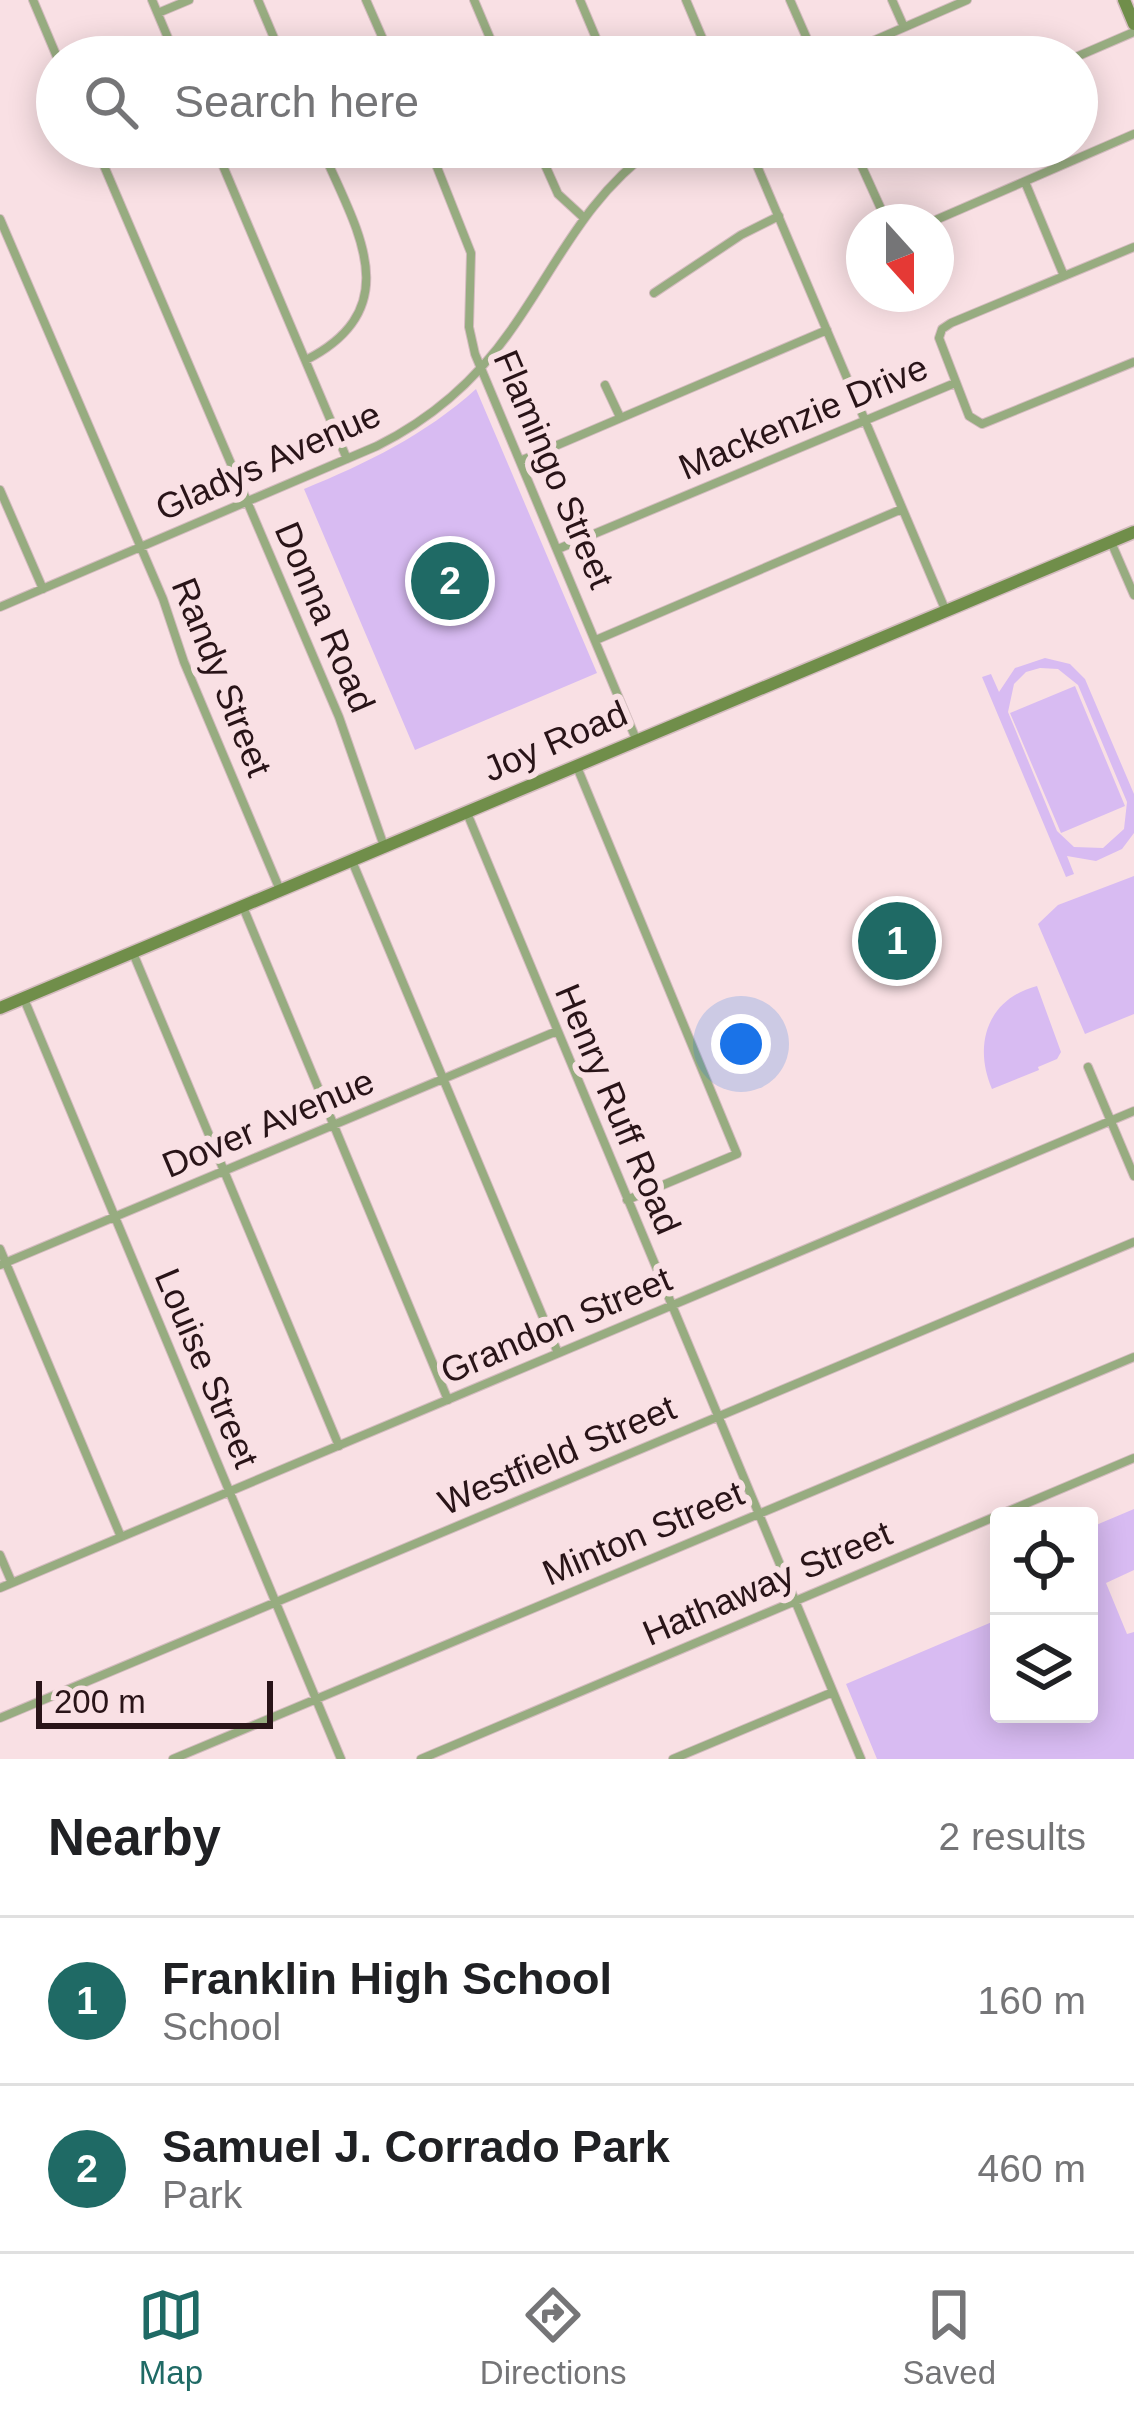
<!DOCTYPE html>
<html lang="en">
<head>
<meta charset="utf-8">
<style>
  :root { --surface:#fff; --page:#f6f6f6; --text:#202124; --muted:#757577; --line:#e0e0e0; --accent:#1f6a65 }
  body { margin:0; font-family:Helvetica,sans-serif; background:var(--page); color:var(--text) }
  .controls { position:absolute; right:36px; bottom:36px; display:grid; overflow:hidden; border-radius:12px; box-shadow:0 6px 30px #0003 }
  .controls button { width:108px; height:108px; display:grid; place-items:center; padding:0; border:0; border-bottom:3px solid var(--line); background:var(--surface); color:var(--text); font:60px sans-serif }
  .compass { position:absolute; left:846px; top:204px; width:108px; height:108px; border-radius:50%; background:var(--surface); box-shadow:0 6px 30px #0003; rotate:159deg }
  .scale { position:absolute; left:36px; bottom:30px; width:237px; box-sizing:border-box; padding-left:12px; border:6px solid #291418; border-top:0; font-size:33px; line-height:42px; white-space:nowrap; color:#291418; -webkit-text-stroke:9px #f9e0e4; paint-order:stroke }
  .you { position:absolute; left:741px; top:1044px; width:42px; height:42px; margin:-30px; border:9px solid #fff; border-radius:50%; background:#1a73e8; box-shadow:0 0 0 18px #1a73e833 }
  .badge { display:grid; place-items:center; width:78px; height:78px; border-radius:50%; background:var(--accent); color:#fff; font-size:39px; font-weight:700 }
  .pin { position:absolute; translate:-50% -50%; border:6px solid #fff; box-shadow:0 3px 12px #0006 }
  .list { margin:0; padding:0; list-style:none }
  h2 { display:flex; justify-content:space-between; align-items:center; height:156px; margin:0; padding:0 48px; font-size:51px }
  h2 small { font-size:39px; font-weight:400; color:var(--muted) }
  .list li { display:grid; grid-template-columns:78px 1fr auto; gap:36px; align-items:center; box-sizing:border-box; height:168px; padding:0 48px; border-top:3px solid var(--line) }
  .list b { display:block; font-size:45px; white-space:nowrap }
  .list p { margin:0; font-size:39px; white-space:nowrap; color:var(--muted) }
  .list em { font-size:39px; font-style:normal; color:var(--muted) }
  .icon { flex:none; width:66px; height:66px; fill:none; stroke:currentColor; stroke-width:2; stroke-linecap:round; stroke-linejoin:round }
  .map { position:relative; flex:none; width:1134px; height:1759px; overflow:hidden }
  .search { position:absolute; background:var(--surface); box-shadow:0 6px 30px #0003; left:36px; right:36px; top:36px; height:132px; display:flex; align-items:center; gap:30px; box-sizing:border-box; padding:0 42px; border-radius:66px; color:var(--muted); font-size:45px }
  .sheet { height:492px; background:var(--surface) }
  nav { display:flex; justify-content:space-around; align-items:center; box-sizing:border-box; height:168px; border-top:3px solid var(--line); background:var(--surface); font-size:33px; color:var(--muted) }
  nav a { display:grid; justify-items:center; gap:6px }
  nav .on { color:var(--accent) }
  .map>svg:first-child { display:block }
</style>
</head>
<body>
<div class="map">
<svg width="1134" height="1759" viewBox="0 0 1134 1759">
  <rect width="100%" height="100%" fill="#f9e0e4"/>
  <path fill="#d8bbf2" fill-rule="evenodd" d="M476 389 597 673 415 750 304 489C367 463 425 435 476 389Z
    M1045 658 1070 664 1085 679 1134 794V833L1122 849 1096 861 1067 856 1074 874 1066 877 982 677 991 674 999 692 1015 668ZM1040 668 1058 669 1078 685 1127 802 1124 829 1103 848 1074 847 1057 831 1008 712 1014 684 1026 672Z
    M1075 686 1125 806 1061 833 1010 713Z
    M1134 876V1014L1085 1034 1038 924 1058 905Z
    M1037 986 1061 1052 1057 1059 1038 1067 1039 1070 992 1089C973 1045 987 999 1037 986Z
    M1134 1509V1570L1106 1583 1127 1634 1134 1632V1759H877L846 1684 999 1619V1714H1089V1528Z"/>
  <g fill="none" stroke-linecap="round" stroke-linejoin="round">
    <g stroke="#d4bbbf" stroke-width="10">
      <path id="street" d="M33 0 57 57
        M152 0 176 57
        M258 0 282 57
        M366 0 391 57
        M474 0 498 57
        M580 0 604 57
        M686 0 710 57
        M790 0 815 57
        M892 0 904 27
        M158 13 189 0
        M836 57 967 0
        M1076 57 1134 32
        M96 147 339 717 384 846
        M215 147 347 459
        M429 147 471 253 469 327 475 354 636 739
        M537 147 558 194 583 217
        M749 147 945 609
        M853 147 887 222
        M1025 182 1064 276
        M0 219 163 599 184 662 280 890
        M931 222 1134 134
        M1134 247 951 323 942 329 939 338 969 416 982 424 1134 362
        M654 293 741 235 779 216
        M306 360C410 307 355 227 321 147
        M605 385 620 417
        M520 461 827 330
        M0 490 43 589
        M1111 542 1134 595
        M558 549 955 383
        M0 607 377 446C431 419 477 379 511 330 559 262 585 198 655 147
        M596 640 902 509
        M577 767 737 1154 627 1200
        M467 813 861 1759
        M352 861 558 1353
        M243 907 448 1400
        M133 953 339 1446
        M24 999 341 1759
        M1088 1067 1134 1176
        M0 1249 121 1537
        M0 1265 557 1031
        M0 1555 12 1583
        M0 1588 1134 1111
        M0 1718 1134 1242
        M173 1759 1134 1357
        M421 1759 1134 1458
        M673 1759 833 1692"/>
    </g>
    <g stroke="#d4bbbf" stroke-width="15">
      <path id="secondary" d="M1124 0 1134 24
        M0 1008 1134 532"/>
    </g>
    <use href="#street" stroke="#97ac80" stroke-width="8"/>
    <use href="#secondary" stroke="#708e4a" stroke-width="12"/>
  </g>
  <g text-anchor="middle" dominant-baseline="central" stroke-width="12" stroke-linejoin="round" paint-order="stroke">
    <g font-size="36" fill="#291418" stroke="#f9e0e4">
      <text transform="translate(803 417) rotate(-23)">Mackenzie Drive</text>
      <text transform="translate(268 461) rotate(-24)">Gladys Avenue</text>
      <text transform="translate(554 469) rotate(67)">Flamingo Street</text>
      <text transform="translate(325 617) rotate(67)">Donna Road</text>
      <text transform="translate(222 677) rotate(68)">Randy Street</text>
      <text transform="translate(555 741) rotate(-23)">Joy Road</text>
      <text transform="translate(618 1109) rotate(67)">Henry Ruff Road</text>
      <text transform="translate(268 1123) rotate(-23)">Dover Avenue</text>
      <text transform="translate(556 1325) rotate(-23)">Grandon Street</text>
      <text transform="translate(207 1368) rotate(67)">Louise Street</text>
      <text transform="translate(557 1455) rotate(-23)">Westfield Street</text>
      <text transform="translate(643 1533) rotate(-23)">Minton Street</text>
      <text transform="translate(767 1583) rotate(-23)">Hathaway Street</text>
    </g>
  </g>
</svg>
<div class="controls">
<button><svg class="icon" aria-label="locate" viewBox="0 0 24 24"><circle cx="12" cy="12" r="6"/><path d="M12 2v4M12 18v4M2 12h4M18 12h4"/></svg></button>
<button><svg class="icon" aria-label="layers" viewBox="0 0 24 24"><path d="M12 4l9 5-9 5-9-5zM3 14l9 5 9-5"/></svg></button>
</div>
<svg class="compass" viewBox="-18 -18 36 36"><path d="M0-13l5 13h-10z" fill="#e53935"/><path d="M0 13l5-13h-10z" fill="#757577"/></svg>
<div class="scale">200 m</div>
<div class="you"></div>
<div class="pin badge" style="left:897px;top:941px">1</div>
<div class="pin badge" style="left:450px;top:581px">2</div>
<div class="search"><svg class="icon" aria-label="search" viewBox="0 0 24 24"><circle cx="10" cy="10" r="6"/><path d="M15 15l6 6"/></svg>Search here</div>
</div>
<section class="sheet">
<h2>Nearby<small>2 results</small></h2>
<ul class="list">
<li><span class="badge">1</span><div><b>Franklin High School</b><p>School</p></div><em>160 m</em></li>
<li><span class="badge">2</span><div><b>Samuel J. Corrado Park</b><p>Park</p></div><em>460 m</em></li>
</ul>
</section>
<nav>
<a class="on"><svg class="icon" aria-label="map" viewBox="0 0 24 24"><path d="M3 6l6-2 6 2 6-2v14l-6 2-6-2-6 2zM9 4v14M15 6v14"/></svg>Map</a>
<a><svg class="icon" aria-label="directions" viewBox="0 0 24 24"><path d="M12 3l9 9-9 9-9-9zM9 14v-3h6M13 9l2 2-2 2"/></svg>Directions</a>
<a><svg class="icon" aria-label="saved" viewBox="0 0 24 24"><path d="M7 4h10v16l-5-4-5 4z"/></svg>Saved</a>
</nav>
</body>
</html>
